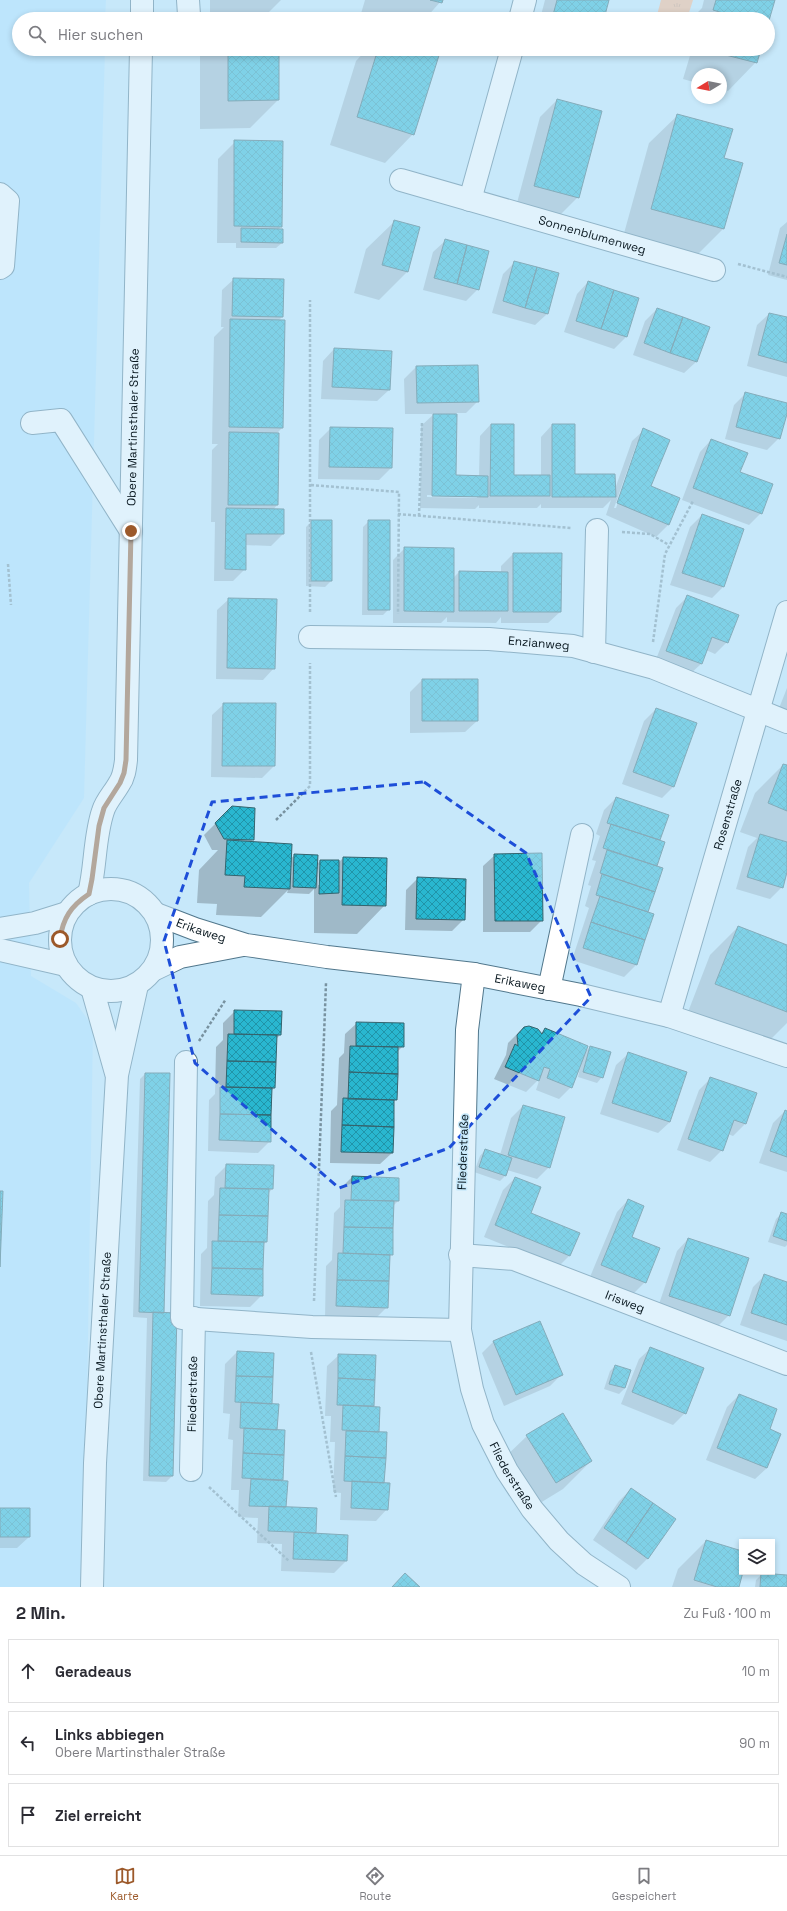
<!DOCTYPE html>
<html lang="de">
<head>
<meta charset="utf-8">
<style>
  :root { --surface:#fff; --page:#f2f2f3; --text:#2b2b33; --muted:#7c7c81; --line:#e1e1e2; --accent:#9c592a }
  body { margin:0; font-family:"Space Grotesk",sans-serif; background:var(--page); color:var(--text) }
  .controls { position:absolute; right:12px; bottom:12px; display:grid; overflow:hidden; border-radius:0px; box-shadow:0 2px 6px #0003 }
  .controls button { width:36px; height:36px; display:grid; place-items:center; padding:0; border:0; border-bottom:1px solid var(--line); background:var(--surface); color:var(--text); font:20px sans-serif }
  .compass { position:absolute; left:691px; top:68px; width:36px; height:36px; border-radius:50%; background:var(--surface); box-shadow:0 2px 6px #0003; rotate:260deg }
  .stop { position:absolute; width:12px; height:12px; margin:-9px; border:3px solid #9c592a; border-radius:50%; background:#fff }
  .stop.end { background:#9c592a; border-color:#fff; box-shadow:0 1px 4px #0008 }
  .list { margin:0; padding:0; list-style:none }
  h2 { display:flex; justify-content:space-between; align-items:center; height:52px; margin:0; padding:0 16px; font-size:17px }
  h2 small { font-size:13px; font-weight:400; color:var(--muted) }
  .list li { display:grid; grid-template-columns:26px 1fr auto; gap:12px; align-items:center; box-sizing:border-box; height:64px; margin:0 8px 8px; padding:0 8px; border:1px solid var(--line); border-radius:0px }
  .list b { display:block; font-size:15px; white-space:nowrap }
  .list p { margin:0; font-size:13px; white-space:nowrap; color:var(--muted) }
  .list em { font-size:13px; font-style:normal; color:var(--muted) }
  .icon { flex:none; width:22px; height:22px; fill:none; stroke:currentColor; stroke-width:2; stroke-linecap:round; stroke-linejoin:round }
  .map { position:relative; flex:none; width:787px; height:1587px; overflow:hidden }
  .search { position:absolute; background:var(--surface); box-shadow:0 2px 6px #0003; left:12px; right:12px; top:12px; height:44px; display:flex; align-items:center; gap:10px; box-sizing:border-box; padding:0 14px; border-radius:22px; color:var(--muted); font-size:15px }
  .sheet { height:268px; background:var(--surface) }
  nav { display:flex; justify-content:space-around; align-items:center; box-sizing:border-box; height:56px; border-top:1px solid var(--line); background:var(--surface); font-size:11px; color:var(--muted) }
  nav a { display:grid; justify-items:center; gap:2px }
  nav .on { color:var(--accent) }
  .map>svg:first-child { display:block }
</style>
</head>
<body>
<div class="map">
<svg width="787" height="1587" viewBox="0 0 787 1587">
  <defs>
    <pattern id="grass-tufts" width="24" height="20" patternUnits="userSpaceOnUse"><rect width="24" height="20" fill="#fdb68a"/><path d="M3 7l-1-3M5 7V3M7 7l1-3M15 17l-1-3M17 17v-4M19 17l1-3" fill="none" stroke="#d79c77"/></pattern>
    <pattern id="building-cross-hatch" width="8" height="8" patternUnits="userSpaceOnUse"><rect width="8" height="8" fill="#29b7d0"/><path d="M0 0l8 8M0 8l8-8" fill="none" stroke="#2194a8"/></pattern>
  </defs>
  <rect width="100%" height="100%" fill="#c7e8fa"/>
  <path fill="#b2e3ff" d="M0 0H106L105 19H19V49H105L84 798 29 883 31 976 76 1003 93 1027 84 1587H0Z"/>
  <path fill="url(#grass-tufts)" d="M661 0H693L687 19H656Z"/>
  <path fill="#0003" fill-rule="evenodd" d="M210 0H281L262 19H210Z
    M365 0H442L425 19 360 17Z
    M545 0H608L603 19H570L548 13V15L562 19H540Z
    M704 0H774L768 20 691 19 702 8Z
    M200 49H278V100L250 128 200 129Z
    M367 49H437L413 134 385 163 330 145 356 61Z
    M692 49H760L756 62 728 91 721 89V74H697V83L683 79Z
    M557 100 578 197 561 214 517 203 540 117Z
    M678 115 723 158V229L695 257 623 237 649 143Z
    M235 142 281 226 278 230 282 243 276 248H236V243H217L218 159Z
    M395 221 407 272 379 300 354 293 366 249Z
    M787 222V280L768 275 780 228Z
    M445 241 478 289 466 301 423 290 433 252Z
    M515 262 547 314 535 325 492 313 503 274Z
    M234 279 282 317 278 321 282 428 276 434H278L277 505 273 510H283V534L271 546 245 545V569L233 581H214L215 522H211L212 450 218 444H212L214 337 224 327H221L222 290Z
    M588 282 638 298 626 337 614 349 564 332 577 294Z
    M657 309 696 362 684 373 633 355 645 321Z
    M769 314 787 318V377L747 366 757 325Z
    M334 349 389 390 377 401 321 399 323 361Z
    M416 367 478 401 466 413H456L455 476H479L480 436 491 424 513 476H541V437L552 425 574 475 615 489 632 441 644 430 650 487 678 499 668 525 656 537 606 515 611 500 603 508H541V504L537 508H479V505L475 509 420 508 421 426 434 414H405L404 379ZM637 443H639L616 508H614ZM427 495 477 496V498L427 497Z
    M745 394 787 404 779 438 767 450 725 439 734 405Z
    M331 428 392 429 391 468 379 480 318 479 319 440Z
    M711 440 739 472 761 513 749 525 682 500 700 452Z
    M702 515 723 587 712 598 670 585 690 527Z
    M312 521 331 581 325 587 306 586V527Z
    M369 521 389 609 383 615H362L363 527Z
    M405 548 453 578 459 572 501 573V566L513 554 560 612 548 623H501V617L496 623 447 622V617L441 623H393V560Z
    M688 596 727 642 715 654 706 650 701 664 689 675 655 662 676 608Z
    M229 599 274 668 263 680 216 679 217 610Z
    M422 680 477 721 465 732 410 733V692Z
    M787 688V732L772 726Z
    M224 704 274 766 262 778 211 777 212 715Z
    M656 709 673 787 662 798 622 784 644 721Z
    M783 765 787 766V868L782 887 770 899 736 889 748 847 757 838 740 832 755 793Z
    M616 798 667 815 659 841 664 842 656 866 662 868 647 912 652 914 636 965 624 977 572 960 589 908 585 906 591 886 588 885 596 861 592 860 600 836 596 834 604 810Z
    M232 807 253 840 250 842 290 859 295 855 316 865 320 861 338 863 343 858 385 905 357 934 314 933V889L309 894 287 893 288 890 261 917 216 915 217 904 197 903 199 870 218 850H212L204 835ZM319 865H321L320 885H318Z
    M495 855 542 920 530 932H483V866Z
    M418 878 464 919 452 931 405 930 406 890Z
    M738 927 787 946V1023L767 1043 688 1012 710 955Z
    M235 1011 281 1012 280 1035 275 1040 274 1088 271 1091 270 1141 258 1153 208 1151 209 1100 215 1094 216 1047 223 1040V1023Z
    M357 1023 403 1046 397 1052 396 1099 393 1103 392 1153 380 1164 330 1163 331 1111 337 1105 339 1058 344 1053 345 1034Z
    M545 1029 584 1053 590 1047 602 1077 597 1083 578 1077 581 1064H580L571 1087 559 1099 536 1090 539 1081 538 1080 526 1092 494 1079 506 1055 508 1043 520 1031 541 1034Z
    M628 1054 670 1122 658 1133 600 1114 616 1065Z
    M145 1074 163 1314 172 1476 166 1482 143 1481 147 1318 133 1317 140 1079Z
    M711 1078 755 1094 745 1124 733 1136 728 1134 722 1150 710 1162 677 1150 699 1090Z
    M523 1106 549 1167 537 1179 507 1170 506 1175 500 1181 474 1172 480 1156 485 1150 500 1155 511 1118Z
    M785 1111 787 1112V1172L759 1163 773 1123Z
    M227 1165 272 1189 268 1194 266 1242 263 1245 262 1295 250 1307 200 1306 201 1254 207 1248 208 1201 214 1195 215 1177Z
    M352 1177 398 1179V1201L393 1206 387 1307 375 1319 325 1318 326 1266 332 1260 334 1213 340 1207V1189Z
    M515 1178 529 1213 570 1255 558 1267 484 1237 503 1190Z
    M628 1200 631 1238 645 1282 633 1294 590 1277 617 1212Z
    M782 1213 787 1215V1245L785 1247 768 1242 776 1219Z
    M688 1239 729 1315 717 1327 658 1307 677 1251Z
    M765 1275 787 1283V1341L740 1325 753 1287Z
    M494 1341 562 1374 550 1386 504 1406 482 1353Z
    M651 1348 685 1413 673 1425 621 1404 639 1359Z
    M237 1352 271 1405 276 1431H284L282 1481 285 1508 316 1509 315 1534 347 1536 346 1561 334 1573 281 1571 282 1544 257 1543 258 1518 238 1517 239 1490H231L233 1440 228 1439 230 1414 223 1413 225 1364Z
    M339 1355 375 1356 373 1407 378 1433 387 1509 376 1521 340 1520 341 1493 333 1492 335 1442H330L331 1416H325L327 1366Z
    M615 1366 625 1388 619 1394 604 1389 610 1371Z
    M739 1395 768 1430 767 1468 755 1479 706 1460 727 1407Z
    M527 1436 591 1461 563 1489 527 1511 498 1464Z
    M631 1489 648 1558 636 1570 593 1540 619 1501Z
    M0 1509 29 1537 17 1548H0Z
    M706 1541 742 1552V1572L738 1587H672L678 1569Z
    M762 1574 787 1576V1587H755L756 1580Z"/>
  <path fill="url(#building-cross-hatch)" stroke="#35646e" d="M430 0H443L442 3Z
    M557 0H609L604 19H566L553 15Z
    M716 0H775L768 24V19H721L723 13 713 10Z
    M228 49H279V100L228 101Z
    M378 49H441L414 135 357 117Z
    M711 49H761L757 63 710 51Z
    M557 99 602 111 579 198 534 186Z
    M677 114 733 129 724 158 743 163 724 229 651 209Z
    M234 140 283 141 282 227 234 226Z
    M394 220 420 227 408 272 382 265Z
    M241 228 283 229V243L241 242Z
    M787 234V265L779 263Z
    M445 239 467 245 457 284 434 278Z
    M467 245 489 251 479 290 457 284Z
    M514 261 537 267 525 308 503 301Z
    M537 267 559 273 548 314 525 308Z
    M233 278 284 279 283 317 232 316Z
    M588 281 614 290 601 329 576 321Z
    M614 290 639 298 627 337 601 329Z
    M657 308 683 317 670 353 644 343Z
    M769 313 787 317V363L758 355Z
    M683 317 710 327 697 362 670 353Z
    M230 319 285 320 283 428 229 427Z
    M334 348 392 351 390 390 332 387Z
    M478 365 479 402 417 403 416 366Z
    M745 392 787 403V414L780 439 736 427Z
    M433 414H457L456 475 488 476V497L432 496Z
    M491 424H514V475H550V496H490Z
    M552 424H575V474H615L616 497H552Z
    M330 427 393 428 392 468 329 467Z
    M643 428 670 440 651 486 680 498 669 525 617 503Z
    M229 432 279 433 278 505H228Z
    M711 439 748 453 740 472 773 484 762 514 693 488Z
    M226 508 284 509V534H246V570L225 569Z
    M702 514 744 529 724 587 682 573Z
    M311 520H332V581H311Z
    M368 520H390V610H368Z
    M404 547 454 548V612L404 611Z
    M513 553H562L561 612H513Z
    M459 571 508 572V611H459Z
    M687 595 739 615 728 643 712 637 702 664 666 651Z
    M228 598 277 599 275 669 227 668Z
    M422 679H478V721H422Z
    M223 703H276L275 766H222Z
    M656 708 697 723 674 787 633 772Z
    M783 764 787 765V811L768 803Z
    M616 797 669 815 660 840 607 823Z
    M232 806 255 808 254 840 224 839 215 823Z
    M611 824 665 842 657 866 603 848Z
    M760 834 787 842V872L783 888 747 877Z
    M227 840 292 844 290 889 244 887 245 876 225 875Z
    M607 850 663 868 655 892 600 873Z
    M542 853 543 921H495L494 854Z
    M294 854 318 855 316 888 293 887Z
    M343 857 387 858 386 906 342 905Z
    M320 860H339V893L319 894Z
    M602 874 655 892 648 912 596 895Z
    M417 877 466 879 465 920 416 919Z
    M600 896 654 914 645 940 591 922Z
    M591 922 645 940 637 965 583 948Z
    M738 926 787 945V1012L715 984Z
    M234 1010 282 1011 281 1035 234 1034Z
    M356 1022 404 1023V1047L356 1046Z
    M529 1026 538 1029 542 1034 545 1028 588 1046 572 1088 547 1078 550 1069 544 1067 539 1081 505 1067 515 1044 518 1046 517 1035 524 1027Z
    M228 1034 277 1035 276 1062 227 1061Z
    M350 1046 398 1047V1074L349 1072Z
    M590 1046 611 1052 603 1078 583 1072Z
    M628 1052 687 1072 670 1122 612 1103Z
    M227 1061 276 1062 275 1088 226 1087Z
    M349 1072 398 1074 397 1100 348 1099Z
    M145 1073H170L164 1313 139 1312Z
    M710 1077 757 1093 746 1124 734 1120 723 1151 688 1139Z
    M220 1087 272 1088 271 1115 220 1114Z
    M343 1098 394 1100V1127L342 1125Z
    M523 1105 565 1117 550 1168 508 1155Z
    M785 1110 787 1111V1157L770 1151Z
    M220 1114 271 1115V1142L219 1140Z
    M342 1125 394 1127 393 1153 341 1152Z
    M485 1149 512 1158 506 1176 479 1167Z
    M226 1164 274 1165 273 1189 225 1188Z
    M352 1176 399 1178V1201L351 1200Z
    M515 1177 541 1187 531 1213 580 1233 570 1256 495 1225Z
    M220 1188 269 1189 268 1216 219 1215Z
    M0 1191H3L0 1267Z
    M628 1199 644 1206 632 1237 660 1248 646 1283 601 1265Z
    M345 1200 394 1201 393 1228 344 1227Z
    M781 1212 787 1214V1241L773 1236Z
    M219 1215 268 1216 267 1242 218 1241Z
    M344 1227 393 1228V1255L343 1253Z
    M688 1238 749 1258 730 1316 669 1296Z
    M212 1241 264 1242 263 1269 212 1268Z
    M338 1253 390 1255 389 1281 337 1280Z
    M212 1268 263 1269V1296L211 1294Z
    M764 1274 787 1282V1325L751 1313Z
    M337 1280 389 1281 388 1308 336 1306Z
    M153 1312 177 1313 173 1476H149Z
    M540 1321 563 1375 516 1395 493 1341Z
    M650 1347 704 1368 686 1414 632 1392Z
    M237 1351 274 1353 273 1377 236 1376Z
    M338 1354 376 1355 375 1380 338 1378Z
    M615 1365 631 1370 625 1388 609 1384Z
    M236 1376 273 1377 272 1404 235 1402Z
    M338 1378 375 1380 374 1406 337 1405Z
    M739 1394 777 1409 770 1429 781 1434 767 1468 717 1448Z
    M241 1402 279 1404 277 1430 240 1428Z
    M343 1405 380 1407 379 1432 342 1430Z
    M563 1413 592 1461 556 1483 526 1435Z
    M244 1428 285 1430 284 1455 243 1453Z
    M346 1431 387 1432 386 1458 345 1456Z
    M243 1453 284 1455 283 1480 242 1478Z
    M345 1456 386 1458 384 1483 344 1481Z
    M251 1479 288 1481 286 1507 249 1506Z
    M352 1481 390 1483 388 1510 351 1508Z
    M631 1488 653 1503 626 1543 604 1528Z
    M653 1503 676 1519 648 1559 626 1543Z
    M269 1506 317 1508 316 1533 268 1531Z
    M0 1508H30V1537H0Z
    M294 1532 348 1535 347 1561 293 1559Z
    M706 1540 742 1551V1572H743L739 1587H717L694 1580Z
    M405 1573 420 1587H392Z
    M761 1573 787 1575V1587H760Z"/>
  <g fill="none" stroke-linecap="round" stroke-linejoin="round">
    <g stroke="#51778c" stroke-width="24">
      <g id="minor">
        <path d="M188 0 189 15"/>
        <path d="M142 19V0"/>
        <path d="M520 19 525 0"/>
        <path id="s1" d="M401 180 714 270"/>
        <path d="M0 194 8 201 3 266 0 268"/>
        <path d="M470 200 512 49"/>
        <path d="M32 423 61 420 131 531"/>
        <path id="s2" d="M310 637 489 639 573 646 654 668 787 722"/>
        <path d="M594 652 597 530"/>
        <circle cx="111" cy="940" r="51"/>
        <path id="s3" d="M89 894C96 866 94 838 103 811 106 801 114 793 119 784 124 777 125 769 126 760L141 49"/>
        <path id="s4" d="M156 914 195 929 246 945 327 957 474 974 581 995 669 1016 787 1056"/>
        <path d="M0 929 35 923 67 913"/>
        <path d="M0 950 66 965"/>
        <path d="M155 969 180 957 243 945"/>
        <path id="s5" d="M474 974 467 1030 460 1330 472 1389 483 1424 507 1471 532 1509 559 1541 584 1564 619 1587"/>
        <path d="M92 988 116 1073"/>
        <path d="M549 989 582 835"/>
        <path id="s6" d="M669 1016 787 612"/>
        <path d="M186 1062 182 1318 312 1327 460 1330"/>
        <path id="s7" d="M460 1255 514 1259 787 1364"/>
        <path id="s8" d="M191 1470 194 1318"/>
        <path id="s9" d="M92 1587 95 1463 117 1075 137 985"/>
      </g>
    </g>
    <path stroke="#7892a0" stroke-width="2.5" stroke-dasharray="3 2" stroke-linecap="butt" d="M738 264 787 277
      M311 485 399 492 398 614
      M398 514 571 528
      M419 516 422 423
      M622 532 650 534 669 545
      M8 564 11 605
      M310 612V300
      M653 642 665 554 693 501
      M276 820 310 786V663
      M199 1041 226 999
      M314 1301 326 983
      M311 1352 336 1497
      M209 1487 289 1561"/>
    <use href="#minor" stroke="#fff" stroke-width="22"/>
  </g>
  <g fill="none" stroke-linecap="round" stroke-linejoin="round">
    <path stroke="#9c592a" stroke-width="5" d="M60 939C63 918 71 906 89 894L92 879 99 826 104 808 120 783 124 773 126 760 131 531"/>
  </g>
  <path d="M0 0H787V1587H0ZM424 782 526 853 591 997 449 1148 339 1188 195 1063 164 941 212 802Z" fill="#c7e8fa" fill-opacity=".55" fill-rule="evenodd"/>
  <path fill="none" stroke="#1d4ed8" stroke-width="3" stroke-dasharray="8 5" stroke-linejoin="round" d="M424 782 526 853 591 997 449 1148 339 1188 195 1063 164 941 212 802Z"/>
  <g text-anchor="middle" dominant-baseline="central" stroke-width="3" stroke-linejoin="round" paint-order="stroke">
    <g font-size="12" fill="#07161e" stroke="#c7e8fa">
      <text stroke="none"><textPath href="#s1" startOffset="199">Sonnenblumenweg</textPath></text>
      <text stroke="none"><textPath href="#s3" startOffset="474">Obere Martinsthaler Straße</textPath></text>
      <text stroke="none"><textPath href="#s2" startOffset="229">Enzianweg</textPath></text>
      <text stroke="none"><textPath href="#s6" startOffset="210">Rosenstraße</textPath></text>
      <text stroke="none"><textPath href="#s4" startOffset="48">Erikaweg</textPath></text>
      <text stroke="none"><textPath href="#s4" startOffset="372">Erikaweg</textPath></text>
      <text transform="translate(463 1152) rotate(-88)">Fliederstraße</text>
      <text stroke="none"><textPath href="#s7" startOffset="173">Irisweg</textPath></text>
      <text stroke="none"><textPath href="#s9" startOffset="257">Obere Martinsthaler Straße</textPath></text>
      <text stroke="none"><textPath href="#s8" startOffset="76">Fliederstraße</textPath></text>
      <text stroke="none"><textPath href="#s5" startOffset="513">Fliederstraße</textPath></text>
    </g>
  </g>
</svg>
<div class="controls">
<button><svg class="icon" aria-label="layers" viewBox="0 0 24 24"><path d="M12 4l9 5-9 5-9-5zM3 14l9 5 9-5"/></svg></button>
</div>
<svg class="compass" viewBox="-18 -18 36 36"><path d="M0-13l5 13h-10z" fill="#e53935"/><path d="M0 13l5-13h-10z" fill="#7c7c81"/></svg>
<div class="stop" style="left:60px;top:939px"></div>
<div class="stop end" style="left:131px;top:531px"></div>
<div class="search"><svg class="icon" aria-label="search" viewBox="0 0 24 24"><circle cx="10" cy="10" r="6"/><path d="M15 15l6 6"/></svg>Hier suchen</div>
</div>
<section class="sheet">
<h2>2 Min.<small>Zu Fuß · 100 m</small></h2>
<ul class="list">
<li><svg class="icon" aria-label="ahead" viewBox="0 0 24 24"><path d="M12 20V5M6 11l6-6 6 6"/></svg><div><b>Geradeaus</b></div><em>10 m</em></li>
<li><svg class="icon" aria-label="left" viewBox="0 0 24 24"><path d="M17 20v-9H6M10 6l-5 5 5 5"/></svg><div><b>Links abbiegen</b><p>Obere Martinsthaler Straße</p></div><em>90 m</em></li>
<li><svg class="icon" aria-label="arrive" viewBox="0 0 24 24"><path d="M6 21V4h12l-3 4 3 4H6"/></svg><div><b>Ziel erreicht</b></div></li>
</ul>
</section>
<nav>
<a class="on"><svg class="icon" aria-label="map" viewBox="0 0 24 24"><path d="M3 6l6-2 6 2 6-2v14l-6 2-6-2-6 2zM9 4v14M15 6v14"/></svg>Karte</a>
<a><svg class="icon" aria-label="directions" viewBox="0 0 24 24"><path d="M12 3l9 9-9 9-9-9zM9 14v-3h6M13 9l2 2-2 2"/></svg>Route</a>
<a><svg class="icon" aria-label="saved" viewBox="0 0 24 24"><path d="M7 4h10v16l-5-4-5 4z"/></svg>Gespeichert</a>
</nav>
</body>
</html>
